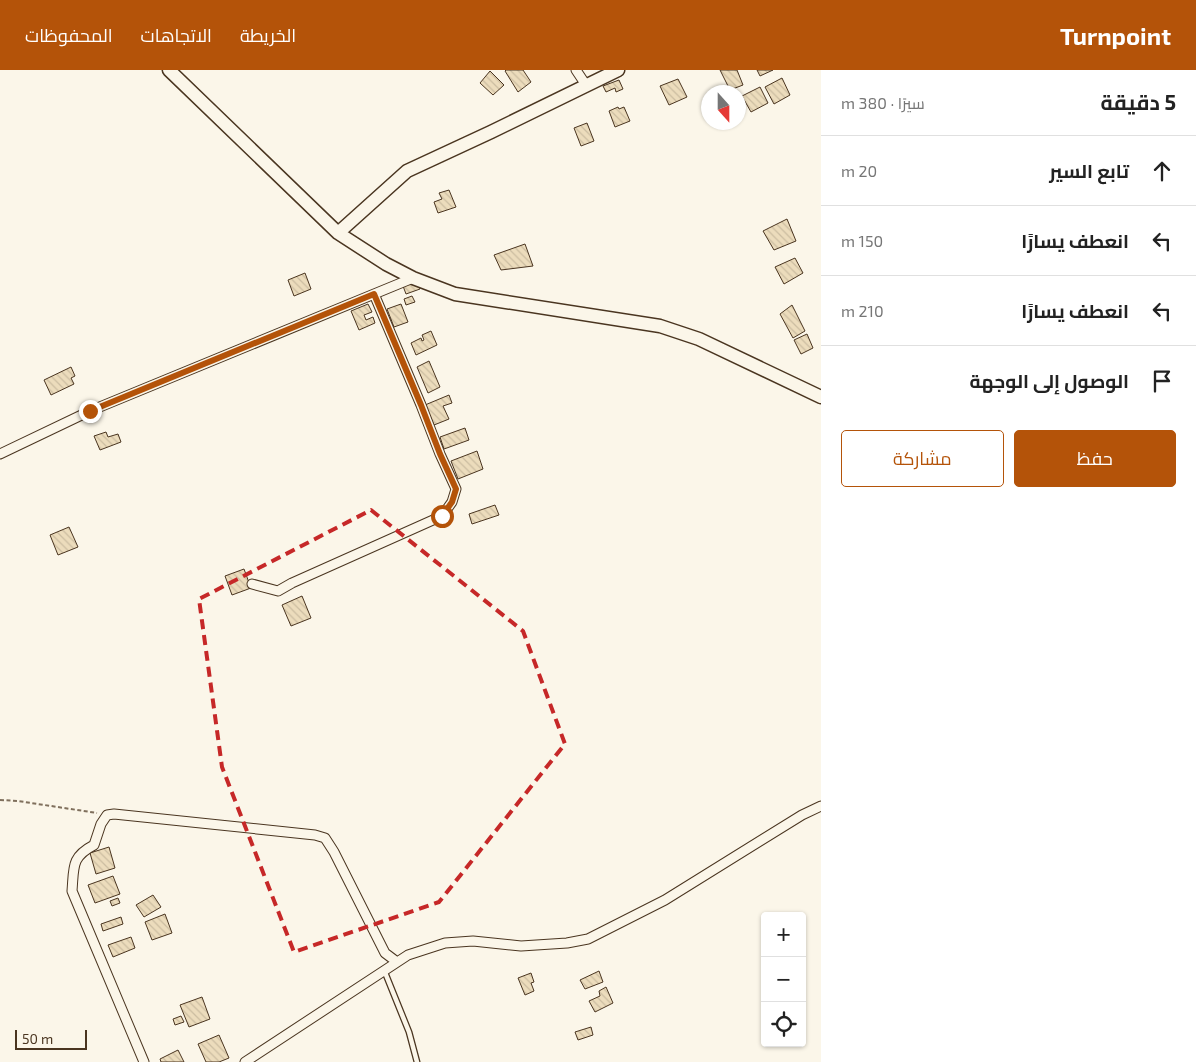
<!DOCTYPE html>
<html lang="ar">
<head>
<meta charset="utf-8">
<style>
  :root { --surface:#fff; --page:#f6f6f6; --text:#222; --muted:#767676; --line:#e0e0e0; --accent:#b45309 }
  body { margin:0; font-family:"Exo 2",Cairo,sans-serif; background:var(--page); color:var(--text); direction:rtl }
  .controls { position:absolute; right:15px; bottom:15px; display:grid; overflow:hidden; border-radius:5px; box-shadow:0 1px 4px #0004 }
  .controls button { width:45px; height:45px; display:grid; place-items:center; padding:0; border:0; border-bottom:1px solid var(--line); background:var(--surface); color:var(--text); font:25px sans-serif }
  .compass { position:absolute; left:701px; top:15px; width:45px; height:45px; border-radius:50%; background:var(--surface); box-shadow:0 1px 4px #0004; rotate:159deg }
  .scale { position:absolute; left:15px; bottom:12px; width:72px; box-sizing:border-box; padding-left:5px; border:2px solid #4a3520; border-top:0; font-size:14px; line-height:18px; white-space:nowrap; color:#4a3520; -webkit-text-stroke:4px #fbf6e9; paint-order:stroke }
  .stop { position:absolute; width:15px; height:15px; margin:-11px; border:4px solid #b45309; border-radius:50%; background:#fff }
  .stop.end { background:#b45309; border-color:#fff; box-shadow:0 1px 5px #0008 }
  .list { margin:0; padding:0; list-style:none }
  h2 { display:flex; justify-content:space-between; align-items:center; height:65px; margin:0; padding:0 20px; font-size:21px }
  h2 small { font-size:16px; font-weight:400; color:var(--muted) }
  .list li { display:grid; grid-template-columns:32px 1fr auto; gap:15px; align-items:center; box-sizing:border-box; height:70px; padding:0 20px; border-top:1px solid var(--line) }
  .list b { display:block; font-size:19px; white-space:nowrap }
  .list em { font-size:16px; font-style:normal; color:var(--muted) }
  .actions { display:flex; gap:10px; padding:15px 20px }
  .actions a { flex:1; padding:11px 0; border:1px solid var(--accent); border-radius:5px; text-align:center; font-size:18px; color:var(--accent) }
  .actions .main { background:var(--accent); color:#fff }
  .icon { flex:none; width:28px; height:28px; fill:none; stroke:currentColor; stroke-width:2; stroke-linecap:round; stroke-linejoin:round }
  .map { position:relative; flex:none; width:821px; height:992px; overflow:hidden; direction:ltr }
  header { display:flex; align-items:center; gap:30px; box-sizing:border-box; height:70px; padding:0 25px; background:var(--accent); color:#fff }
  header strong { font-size:24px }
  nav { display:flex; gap:28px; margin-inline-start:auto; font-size:18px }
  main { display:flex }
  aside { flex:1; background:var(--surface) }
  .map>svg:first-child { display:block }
</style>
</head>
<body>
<header>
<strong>Turnpoint</strong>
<nav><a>الخريطة</a><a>الاتجاهات</a><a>المحفوظات</a></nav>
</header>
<main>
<aside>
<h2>5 دقيقة<small>سيرًا · 380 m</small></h2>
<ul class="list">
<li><svg class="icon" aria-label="ahead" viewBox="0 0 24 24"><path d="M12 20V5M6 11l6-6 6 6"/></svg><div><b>تابع السير</b></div><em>20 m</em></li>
<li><svg class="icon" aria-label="left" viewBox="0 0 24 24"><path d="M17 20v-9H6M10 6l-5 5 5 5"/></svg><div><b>انعطف يسارًا</b></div><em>150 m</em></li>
<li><svg class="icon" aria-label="left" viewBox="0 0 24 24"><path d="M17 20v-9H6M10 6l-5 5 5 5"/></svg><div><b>انعطف يسارًا</b></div><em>210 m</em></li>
<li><svg class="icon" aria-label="arrive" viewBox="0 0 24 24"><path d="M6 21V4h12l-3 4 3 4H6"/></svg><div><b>الوصول إلى الوجهة</b></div></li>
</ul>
<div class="actions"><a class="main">حفظ</a><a>مشاركة</a></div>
</aside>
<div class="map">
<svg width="821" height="992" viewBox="0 0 821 992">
  <defs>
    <pattern id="building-back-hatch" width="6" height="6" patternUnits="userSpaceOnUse" patternTransform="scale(1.25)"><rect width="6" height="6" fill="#ecdcbc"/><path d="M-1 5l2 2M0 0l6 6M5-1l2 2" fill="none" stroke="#ccbda1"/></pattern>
  </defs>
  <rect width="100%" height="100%" fill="#fbf6e9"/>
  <path fill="url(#building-back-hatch)" stroke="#4a3520" d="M506 0H523L531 12 518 22 505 1Z
    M720 0H737L743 15 730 20Z
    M757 0H773L760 6Z
    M490 1 504 15 493 25 480 13Z
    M782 8 790 25 774 34 765 17Z
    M678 9 687 27 669 35 660 16Z
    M619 10 623 19 616 22 615 18 606 22 603 16Z
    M760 17 768 33 751 42 742 26Z
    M618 37 619 39 624 37 630 51 615 57 609 41Z
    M587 53 594 71 581 76 574 58Z
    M449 120 456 137 438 143 434 132 442 129 439 123Z
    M787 149 796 171 774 180 763 161Z
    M525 174 533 196 501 200 494 185Z
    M795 188 803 203 784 214 775 197Z
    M305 203 311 219 294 226 288 210Z
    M417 211 420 219 406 224 403 216Z
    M412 226 415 232 406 235 404 229Z
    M368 234 372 242 364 245 366 250 373 247 375 253 359 260 351 241Z
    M401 234 408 252 394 257 387 239Z
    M792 235 805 261 793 268 780 244Z
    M431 261 437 275 416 285 411 273 421 268 422 271 424 270 422 265Z
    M807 264 813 278 801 284 794 270Z
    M429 291 440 317 428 323 417 297Z
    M71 297 75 306 71 308 74 314 51 325 44 310Z
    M449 325 452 333 443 336 449 349 434 355 425 335Z
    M465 358 469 370 444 379 440 367Z
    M106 362 108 367 118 364 121 372 100 380 94 366Z
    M477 381 483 399 458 409 451 391Z
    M495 435 499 445 472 454 469 444Z
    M69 457 78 477 58 485 50 465Z
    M244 499 251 518 232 525 225 506Z
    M302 526 311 548 291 556 282 535Z
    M109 777 115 798 96 804 90 783Z
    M113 806 120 824 95 833 88 815Z
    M153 825 161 837 144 847 136 835Z
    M118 828 120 833 112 836 110 831Z
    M165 844 172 863 152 870 145 852Z
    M121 847 123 854 103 861 101 854Z
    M131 867 135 878 113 887 108 875Z
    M599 901 603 912 585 919 580 910Z
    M531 903 534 912 531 913 534 921 525 925 518 908Z
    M606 917 613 933 595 942 589 931 600 926 599 921Z
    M202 927 210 949 189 957 180 935Z
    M181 946 184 952 175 955 173 949Z
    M591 957 593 965 578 970 575 962Z
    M219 965 229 988 219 992H206L198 974Z
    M178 980 184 992H161L160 989Z"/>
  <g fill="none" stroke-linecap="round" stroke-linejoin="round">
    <g stroke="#4a3520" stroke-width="7">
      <path id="lane" d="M384 900 409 962 417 992"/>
    </g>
    <g stroke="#4a3520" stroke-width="11">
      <path id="street" d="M576 0 586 15
        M0 384 90 341 413 208
        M252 514 278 521 292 513 442 446 452 432 456 419 440 384 421 335 374 224
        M144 992 72 821C74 797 71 787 94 775L101 754 107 745 114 744 315 765 325 768 334 782 385 883 397 892
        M245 992 408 885 445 873 473 871 521 876 567 873 588 869 665 830 802 745 821 736"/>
    </g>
    <g stroke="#4a3520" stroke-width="15">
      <path id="secondary" d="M169 0 338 163 386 194 413 208 455 224 660 256 699 269 821 327
        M338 163 407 101 491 62 618 0"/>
    </g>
    <path stroke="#7f6f5c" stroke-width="2" stroke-dasharray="4 2.5" stroke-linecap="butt" d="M0 730 18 731 97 743"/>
    <use href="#lane" stroke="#fbf6e9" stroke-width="4.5"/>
    <use href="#street" stroke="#fbf6e9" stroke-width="9"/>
    <use href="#secondary" stroke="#fbf6e9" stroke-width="12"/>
  </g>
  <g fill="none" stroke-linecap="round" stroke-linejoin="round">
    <path stroke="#b45309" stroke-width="6" d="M90 341 374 224 421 335 440 384 456 419 452 432 442 446"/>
  </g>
  <path fill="none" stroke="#c62828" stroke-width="4" stroke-dasharray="10 6" stroke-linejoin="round" d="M371 440 523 561 565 674 439 832 294 882 222 697 199 529Z"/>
</svg>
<div class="controls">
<button>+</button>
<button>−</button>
<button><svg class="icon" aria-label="locate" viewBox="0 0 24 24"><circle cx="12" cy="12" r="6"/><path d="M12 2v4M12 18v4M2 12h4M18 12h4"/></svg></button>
</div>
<svg class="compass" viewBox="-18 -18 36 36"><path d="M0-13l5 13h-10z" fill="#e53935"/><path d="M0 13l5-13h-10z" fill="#767676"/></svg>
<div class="scale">50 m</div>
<div class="stop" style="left:442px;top:446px"></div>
<div class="stop end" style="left:90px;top:341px"></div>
</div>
</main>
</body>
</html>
